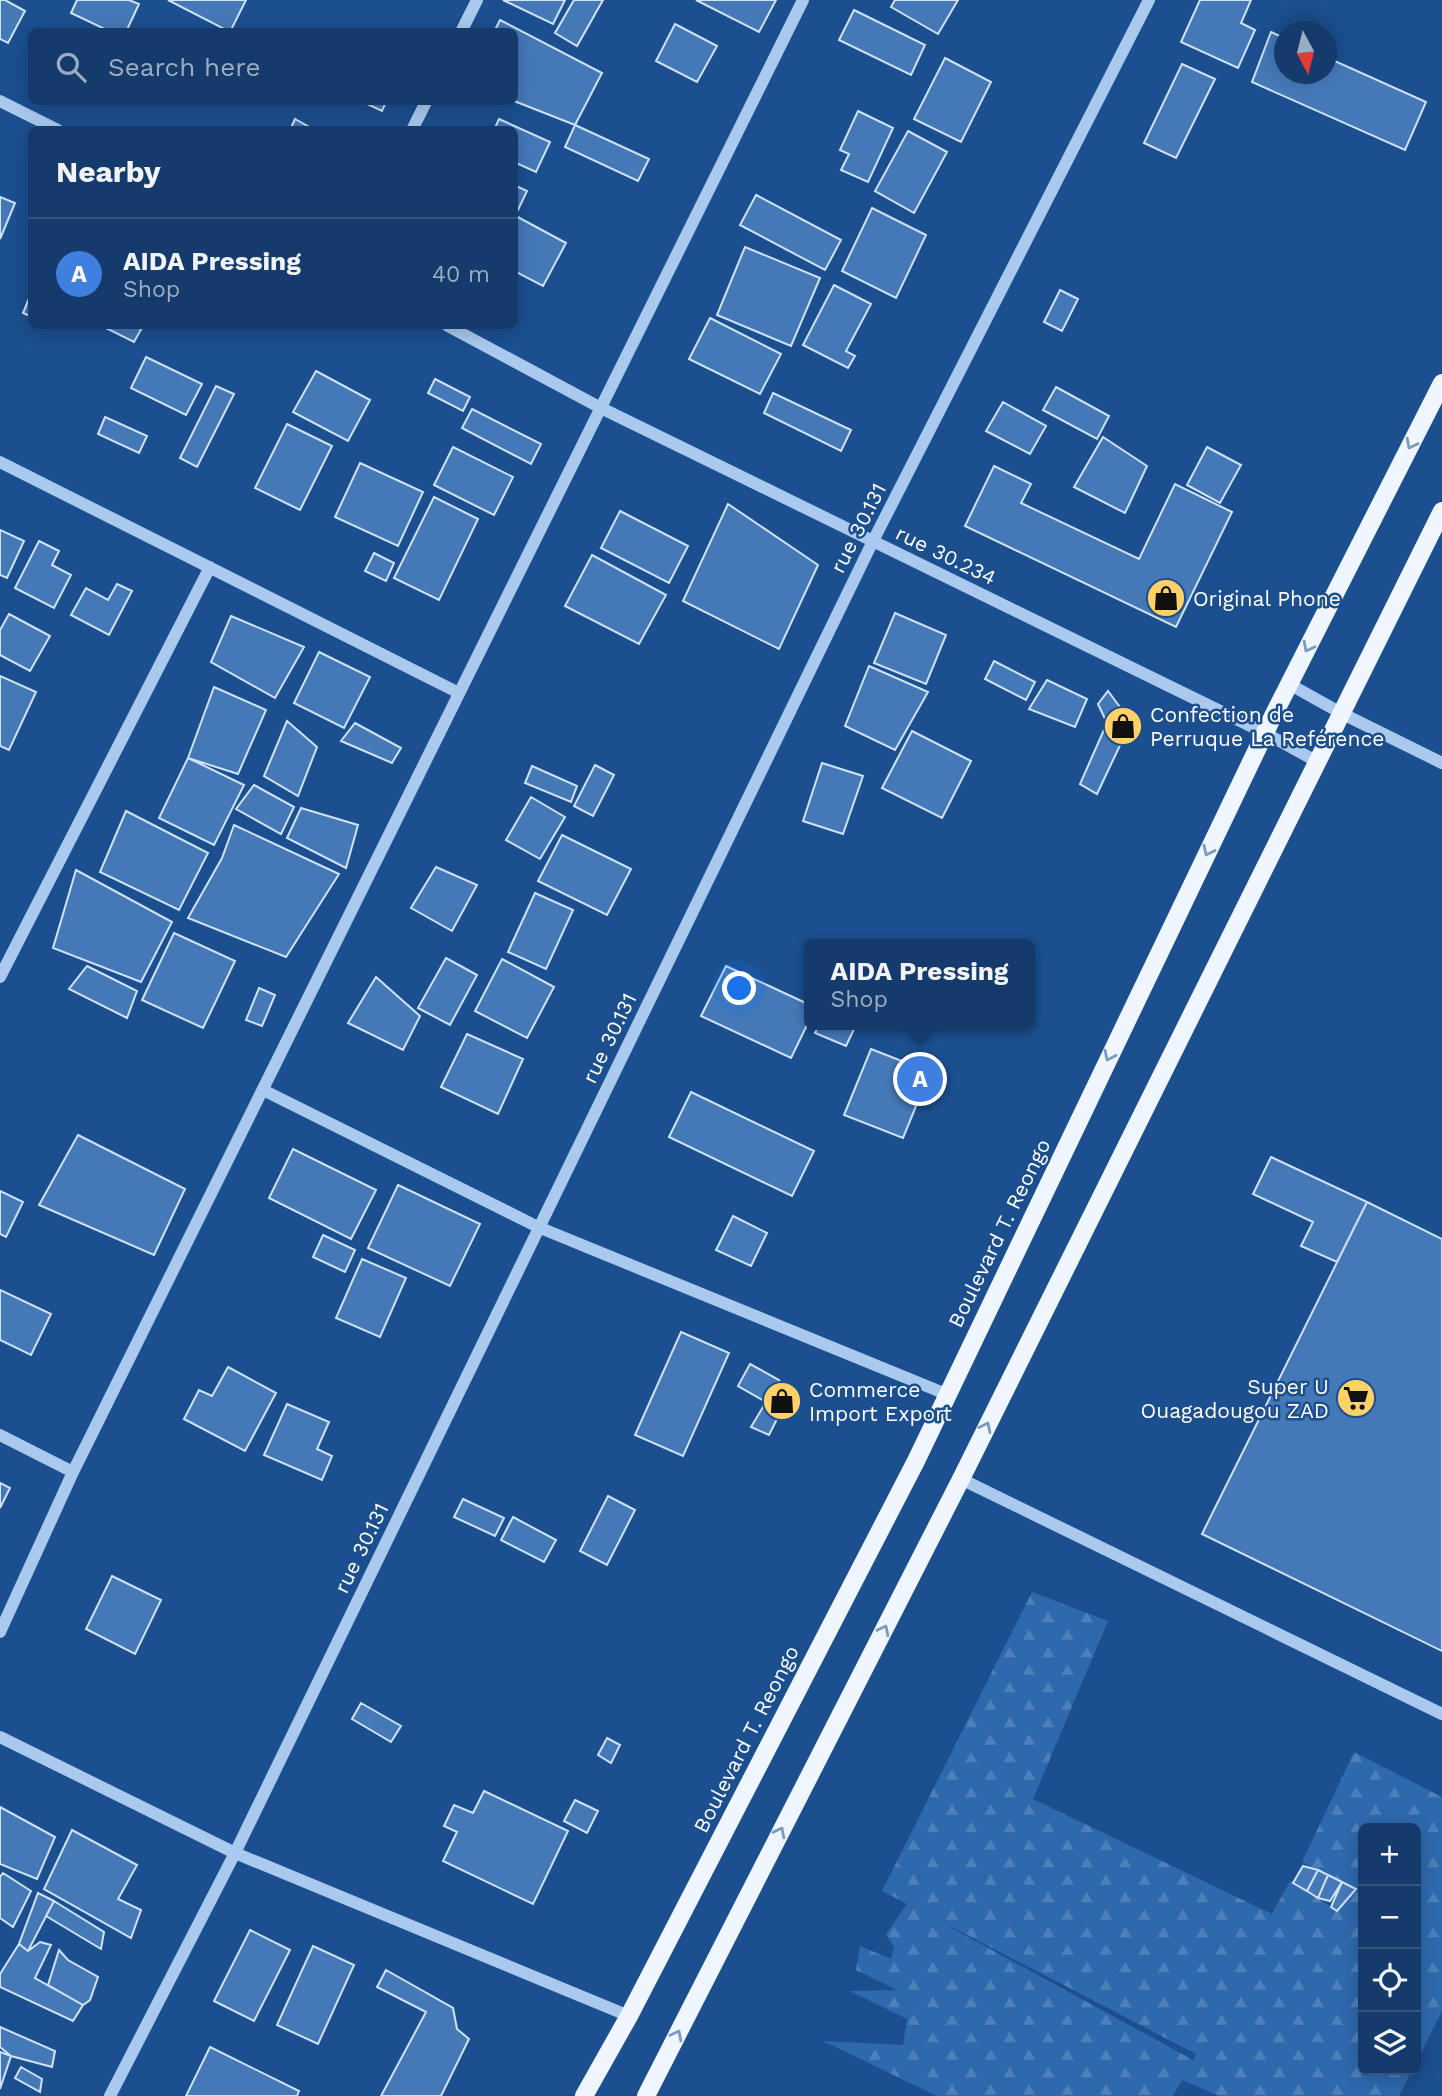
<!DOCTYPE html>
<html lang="en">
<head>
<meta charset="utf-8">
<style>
  :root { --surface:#143b6b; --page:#1d4271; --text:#f1f3f6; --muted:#9dadc1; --line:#33557e; --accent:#bca0f2 }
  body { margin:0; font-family:"Work Sans",sans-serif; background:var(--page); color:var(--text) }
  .controls { position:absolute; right:21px; bottom:21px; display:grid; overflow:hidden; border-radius:10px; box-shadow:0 4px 18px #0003 }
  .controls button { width:63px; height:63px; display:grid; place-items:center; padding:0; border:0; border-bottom:2px solid var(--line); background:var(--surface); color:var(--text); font:35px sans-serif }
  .compass { position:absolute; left:1274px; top:21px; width:63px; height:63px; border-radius:50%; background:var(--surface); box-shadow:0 4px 18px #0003; rotate:173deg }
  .you { position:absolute; left:740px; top:989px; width:24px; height:24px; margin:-18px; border:5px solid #fff; border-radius:50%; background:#1a73e8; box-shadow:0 0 0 10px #1a73e833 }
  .badge { display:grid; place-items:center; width:46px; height:46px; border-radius:50%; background:var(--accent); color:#fff; font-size:23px; font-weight:700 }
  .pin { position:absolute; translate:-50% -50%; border:4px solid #fff; box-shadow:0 2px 7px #0006 }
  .popup { position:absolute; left:804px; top:939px; width:231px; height:91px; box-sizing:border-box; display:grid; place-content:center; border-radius:10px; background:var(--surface); filter:drop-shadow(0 2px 5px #0005); font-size:23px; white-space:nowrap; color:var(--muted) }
  .popup b { font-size:26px; color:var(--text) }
  .popup::after { content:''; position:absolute; left:50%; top:100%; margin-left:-14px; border:14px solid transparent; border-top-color:var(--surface) }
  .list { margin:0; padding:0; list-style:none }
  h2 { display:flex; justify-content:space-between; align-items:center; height:91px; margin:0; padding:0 28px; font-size:30px }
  h2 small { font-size:23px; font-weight:400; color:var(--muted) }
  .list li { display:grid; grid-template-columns:46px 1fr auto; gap:21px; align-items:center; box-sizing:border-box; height:112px; padding:0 28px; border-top:2px solid var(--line) }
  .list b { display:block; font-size:26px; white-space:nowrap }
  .list p { margin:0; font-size:23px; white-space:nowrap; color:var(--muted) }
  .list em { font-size:23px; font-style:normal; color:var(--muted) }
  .icon { flex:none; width:38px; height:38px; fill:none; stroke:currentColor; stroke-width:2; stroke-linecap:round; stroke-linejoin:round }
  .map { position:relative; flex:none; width:1442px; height:2096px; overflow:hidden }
  .search { position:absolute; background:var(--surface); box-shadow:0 4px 18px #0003; left:28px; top:28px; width:490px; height:77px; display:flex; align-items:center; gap:18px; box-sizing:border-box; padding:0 24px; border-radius:10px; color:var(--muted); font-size:26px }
  .panel { position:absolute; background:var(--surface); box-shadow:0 4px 18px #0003; left:28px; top:126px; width:490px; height:203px; border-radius:10px }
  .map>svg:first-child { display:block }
</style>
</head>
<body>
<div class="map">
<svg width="1442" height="2096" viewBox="0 0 1442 2096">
  <defs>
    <pattern id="forest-firs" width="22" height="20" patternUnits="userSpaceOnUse" patternTransform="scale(1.75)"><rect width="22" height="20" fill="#2e69ad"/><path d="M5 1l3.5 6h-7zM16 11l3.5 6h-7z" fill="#4d80b9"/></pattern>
  </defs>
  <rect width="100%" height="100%" fill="#1b4f8f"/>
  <path fill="url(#forest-firs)" fill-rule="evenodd" d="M1032 1592 1108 1621 1033 1799 1272 1914 1290 1881 1337 1911 1356 1889 1302 1862 1354 1752 1442 1797V2011L1416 2063V1828H1363V2070H1412L1399 2096H1219L1182 2080 1173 2096H1168V2094L1167 2096H937L823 2041 903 2045 907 2019 850 1991 897 1990 856 1970 860 1946 891 1959 894 1948 886 1934 907 1904 882 1891ZM950 1926 1196 2054 1193 2060 950 1927Z"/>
  <path fill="#4478b7" stroke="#cfe3fa" stroke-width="2" d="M0 0H5L25 11 8 43 0 39Z
    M77 0H129L139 4 126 32H111L71 13Z
    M168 0H246L230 32Z
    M503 0H565L553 24Z
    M574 0H603L577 46 555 33Z
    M696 0H776L759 32Z
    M895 0H958L938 34 891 7Z
    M1200 0H1251L1241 23 1255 30 1238 68 1181 42Z
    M854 10 925 45 911 75 839 40Z
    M500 20 602 73 575 125 514 101V32H494Z
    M675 24 717 46 697 82 656 61Z
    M1271 32 1284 38V74H1326V57L1426 102 1405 150 1252 82Z
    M945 58 991 82 961 142 914 119Z
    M1182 64 1215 79 1176 158 1144 143Z
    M363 102H386L382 111Z
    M858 111 893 128 868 182 841 170 849 154 840 150Z
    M295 119 313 129V130H290Z
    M499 119 550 142 536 172 514 162V130H494Z
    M575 125 649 159 638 181 565 147Z
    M908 131 947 152 914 213 875 191Z
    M514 185 527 191 518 210 514 208Z
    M756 195 841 240 825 270 740 225Z
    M0 197 15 203 0 239Z
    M872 208 926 235 896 298 842 271Z
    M514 215 566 243 543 286 514 271Z
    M745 247 820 278 791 346 717 315Z
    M834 285 871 304 846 351 855 356 848 368 803 345Z
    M1060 290 1078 299 1062 331 1044 322Z
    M30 296H32V317L23 313Z
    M710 318 781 354 760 394 689 359Z
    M102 326H143L134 342Z
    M146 357 202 384 186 415 131 388Z
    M316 371 370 400 348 441 293 412Z
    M435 379 470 397 463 411 428 393Z
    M216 386 234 394 197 467 180 458Z
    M1056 387 1109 416 1097 439 1043 410Z
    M773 393 851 430 841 451 764 413Z
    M1003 402 1046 426 1030 454 986 431Z
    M472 409 541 444 531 464 462 428Z
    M105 417 147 436 139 453 98 434Z
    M287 424 332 446 300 510 255 488Z
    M1103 437 1147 466 1125 513 1074 487Z
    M453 447 513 477 494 515 434 485Z
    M1207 447 1241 465 1220 503 1187 485Z
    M360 463 423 492 398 546 335 517Z
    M994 466 1031 484 1021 503 1139 559 1175 484 1232 512 1176 627 965 526Z
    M434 497 478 519 439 600 394 578Z
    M728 504 818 565 779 649 683 601Z
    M620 511 688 546 669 583 601 548Z
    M0 530 24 541 7 578 0 575Z
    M39 541 59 551 52 565 71 575 54 608 15 588Z
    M374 553 394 563 386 581 365 571Z
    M592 555 666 595 639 644 565 606Z
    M117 584 132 591 109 635 71 615 86 588 108 600Z
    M895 613 946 635 926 684 874 663Z
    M9 614 50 636 30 671 0 655V630Z
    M231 616 304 647 275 698 211 662Z
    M319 652 370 677 344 728 294 703Z
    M994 661 1035 682 1026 700 985 679Z
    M869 666 928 692 895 750 845 726Z
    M0 676 36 692 9 750 0 746Z
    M1047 680 1087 699 1075 727 1029 709Z
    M214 687 266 710 238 774 188 758Z
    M1108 691 1131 722 1097 794 1080 784 1107 723 1098 704Z
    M287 721 317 747 298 796 264 776Z
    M355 723 401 748 392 763 341 741Z
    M912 731 971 761 942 818 882 788Z
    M188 758 244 785 214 845 159 818Z
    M822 763 863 776 843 834 803 821Z
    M595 765 614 775 593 816 574 806Z
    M532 766 577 786 571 802 525 783Z
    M254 785 294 807 281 834 236 809Z
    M531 797 565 817 540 859 506 840Z
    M301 808 358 825 346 868 287 838Z
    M126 811 208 853 179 910 100 872Z
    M234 825 339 874 286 957 188 918 222 858Z
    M562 835 631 869 607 915 538 881Z
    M436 867 477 885 452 931 411 908Z
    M76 870 172 922 141 982 53 948Z
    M535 893 573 910 546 969 508 952Z
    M174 933 235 961 203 1028 142 1000Z
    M446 958 477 975 450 1025 418 1008Z
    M502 959 554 987 527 1038 475 1011Z
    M87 966 137 991 127 1018 69 989Z
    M726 966 810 1005V1019L791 1058 701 1016Z
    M376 977 420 1016 403 1050 348 1023Z
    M259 988 275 995 262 1026 246 1020Z
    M819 1025H856L846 1046 815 1033Z
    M467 1034 523 1059 498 1114 441 1087Z
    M871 1049 930 1072 903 1138 844 1115Z
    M691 1092 814 1151 792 1196 669 1137Z
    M78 1135 185 1189 154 1255 39 1205Z
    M293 1149 376 1190 351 1239 269 1198Z
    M1271 1157 1367 1202 1337 1262 1301 1246 1313 1222 1253 1194Z
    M398 1185 480 1224 450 1286 368 1248Z
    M0 1191 23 1202 6 1237 0 1234Z
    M1367 1202 1442 1239V1651L1202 1534Z
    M733 1216 767 1233 751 1266 716 1250Z
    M323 1235 355 1250 345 1272 313 1257Z
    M362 1259 406 1278 380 1337 336 1318Z
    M0 1290 51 1314 31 1355 0 1340Z
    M681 1332 729 1353 683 1456 635 1435Z
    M750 1364 779 1380 789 1395 769 1435 751 1427 766 1402 738 1386Z
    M228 1367 276 1393 245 1451 184 1419 199 1390 212 1396Z
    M287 1404 329 1422 317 1449 332 1456 322 1480 264 1455Z
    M0 1483 10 1488 0 1508Z
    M608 1496 635 1510 607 1565 580 1551Z
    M463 1499 504 1518 495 1536 454 1517Z
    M513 1517 556 1540 544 1562 501 1540Z
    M112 1576 161 1600 135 1654 86 1629Z
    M361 1703 401 1726 391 1742 352 1719Z
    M607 1738 620 1745 611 1763 598 1755Z
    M484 1791 568 1831 533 1904 443 1861 457 1832 444 1826 454 1805 473 1813Z
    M575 1800 598 1811 587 1833 564 1821Z
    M0 1807 55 1837 37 1879 0 1864Z
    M72 1830 137 1865 118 1899 141 1910 131 1938 44 1889Z
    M1303 1866 1318 1870 1307 1891 1293 1883Z
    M1318 1870 1328 1875 1318 1898 1307 1891Z
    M3 1873 31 1891 13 1927 0 1918V1877Z
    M1328 1875 1342 1882 1330 1901 1318 1898Z
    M1342 1882 1356 1889 1337 1911 1331 1907Z
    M38 1893 54 1901 28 1951 19 1944Z
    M54 1901 104 1932 101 1949 46 1916Z
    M250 1930 290 1950 254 2021 214 2001Z
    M40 1942 51 1945 35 1978 83 2005 73 2021 0 1987V1974L19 1944 28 1951Z
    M313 1946 354 1965 318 2044 277 2025Z
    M59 1950 68 1960 98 1977 90 2000 83 2005 48 1985Z
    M386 1970 453 2008 457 2029 469 2039 441 2096H381L426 2012 377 1987Z
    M0 2027 55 2051 52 2067 11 2056 0 2047Z
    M210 2047 299 2091 297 2096H186Z
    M0 2052 11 2056 0 2089Z
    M21 2067 42 2079 40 2092 15 2078Z"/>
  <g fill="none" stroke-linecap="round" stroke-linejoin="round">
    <path stroke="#a9c9ee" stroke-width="12" d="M461 32 477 0
      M0 101 58 130
      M412 130 426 102
      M448 326 601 408 1265 733 1316 761
      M0 462 459 693
      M1289 684 1341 713 1442 763
      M0 977 210 567
      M263 1090 538 1227 946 1394
      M0 1435 73 1472
      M961 1479 1442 1714
      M0 1632 73 1472 803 0
      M0 1737 235 1853 629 2016
      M110 2096 235 1853 873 541 1149 0"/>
    <path stroke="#f0f6ff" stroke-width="18" d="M584 2096 629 2016 916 1461 1274 714 1442 383
      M646 2096 961 1479 1442 511"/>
  </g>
  <defs><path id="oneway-chevron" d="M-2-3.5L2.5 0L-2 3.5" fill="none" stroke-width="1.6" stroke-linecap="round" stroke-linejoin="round" transform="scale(1.75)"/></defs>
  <g stroke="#7b9ac1">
    <use href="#oneway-chevron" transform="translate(1411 444) rotate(117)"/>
    <use href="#oneway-chevron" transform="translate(1308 647) rotate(117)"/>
    <use href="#oneway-chevron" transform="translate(1208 851) rotate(116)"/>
    <use href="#oneway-chevron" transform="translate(1109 1056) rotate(116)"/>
    <use href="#oneway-chevron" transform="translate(986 1427) rotate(-64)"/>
    <use href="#oneway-chevron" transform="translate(884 1630) rotate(-63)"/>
    <use href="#oneway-chevron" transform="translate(780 1832) rotate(-63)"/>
    <use href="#oneway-chevron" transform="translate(677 2035) rotate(-63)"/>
  </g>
  <defs>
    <g id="shop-disc" transform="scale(2.0125)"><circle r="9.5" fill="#ffd166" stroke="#1b4f8f"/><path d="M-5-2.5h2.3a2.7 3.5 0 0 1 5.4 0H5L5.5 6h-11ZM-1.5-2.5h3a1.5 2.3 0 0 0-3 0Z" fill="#111"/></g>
    <g id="supermarket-disc" transform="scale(2.0125)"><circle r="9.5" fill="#ffd166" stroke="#1b4f8f"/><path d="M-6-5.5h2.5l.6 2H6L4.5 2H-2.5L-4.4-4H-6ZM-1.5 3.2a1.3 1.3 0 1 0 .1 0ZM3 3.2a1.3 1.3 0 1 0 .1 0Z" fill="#111"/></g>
  </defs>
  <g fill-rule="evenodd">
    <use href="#shop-disc" x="1166" y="598"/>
    <use href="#shop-disc" x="1123" y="726"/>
    <use href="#supermarket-disc" x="1356" y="1398"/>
    <use href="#shop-disc" x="782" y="1401"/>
  </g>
  <g text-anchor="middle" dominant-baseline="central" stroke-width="5" stroke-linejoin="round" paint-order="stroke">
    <g font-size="21" fill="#fff" stroke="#1b4f8f">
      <text transform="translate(858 528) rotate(-63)">rue 30.131</text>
      <text transform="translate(946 555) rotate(26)">rue 30.234</text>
      <text transform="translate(609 1038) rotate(-64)">rue 30.131</text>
      <text transform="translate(999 1233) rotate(-64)">Boulevard T. Reongo</text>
      <text transform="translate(361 1548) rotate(-64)">rue 30.131</text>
      <text transform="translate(746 1739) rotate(-63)">Boulevard T. Reongo</text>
    </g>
    <g font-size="21" fill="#fff" stroke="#1b4f8f" text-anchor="start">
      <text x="1193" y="598">Original Phone</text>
      <text x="1150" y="714">Confection de<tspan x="1150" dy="24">Perruque La Reférence</tspan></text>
      <text x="1329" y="1386" text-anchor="end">Super U<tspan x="1329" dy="24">Ouagadougou ZAD</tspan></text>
      <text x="809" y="1389">Commerce<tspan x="809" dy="24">Import Export</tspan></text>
    </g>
  </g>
</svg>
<div class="controls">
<button>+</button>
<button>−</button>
<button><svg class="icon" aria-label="locate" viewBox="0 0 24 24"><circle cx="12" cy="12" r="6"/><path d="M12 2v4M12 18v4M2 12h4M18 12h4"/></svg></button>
<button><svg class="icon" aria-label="layers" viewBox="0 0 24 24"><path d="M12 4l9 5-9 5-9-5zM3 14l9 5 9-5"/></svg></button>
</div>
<svg class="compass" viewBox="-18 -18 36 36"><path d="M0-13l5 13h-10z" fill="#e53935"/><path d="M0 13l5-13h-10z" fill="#9dadc1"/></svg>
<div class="you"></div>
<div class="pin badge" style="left:920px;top:1079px;background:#3f7fe0">A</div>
<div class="popup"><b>AIDA Pressing</b>Shop</div>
<div class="search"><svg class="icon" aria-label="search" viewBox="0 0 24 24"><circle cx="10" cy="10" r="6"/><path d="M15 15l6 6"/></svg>Search here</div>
<section class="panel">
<h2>Nearby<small></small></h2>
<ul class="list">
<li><span class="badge" style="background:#3f7fe0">A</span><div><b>AIDA Pressing</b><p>Shop</p></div><em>40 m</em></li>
</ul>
</section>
</div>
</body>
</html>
